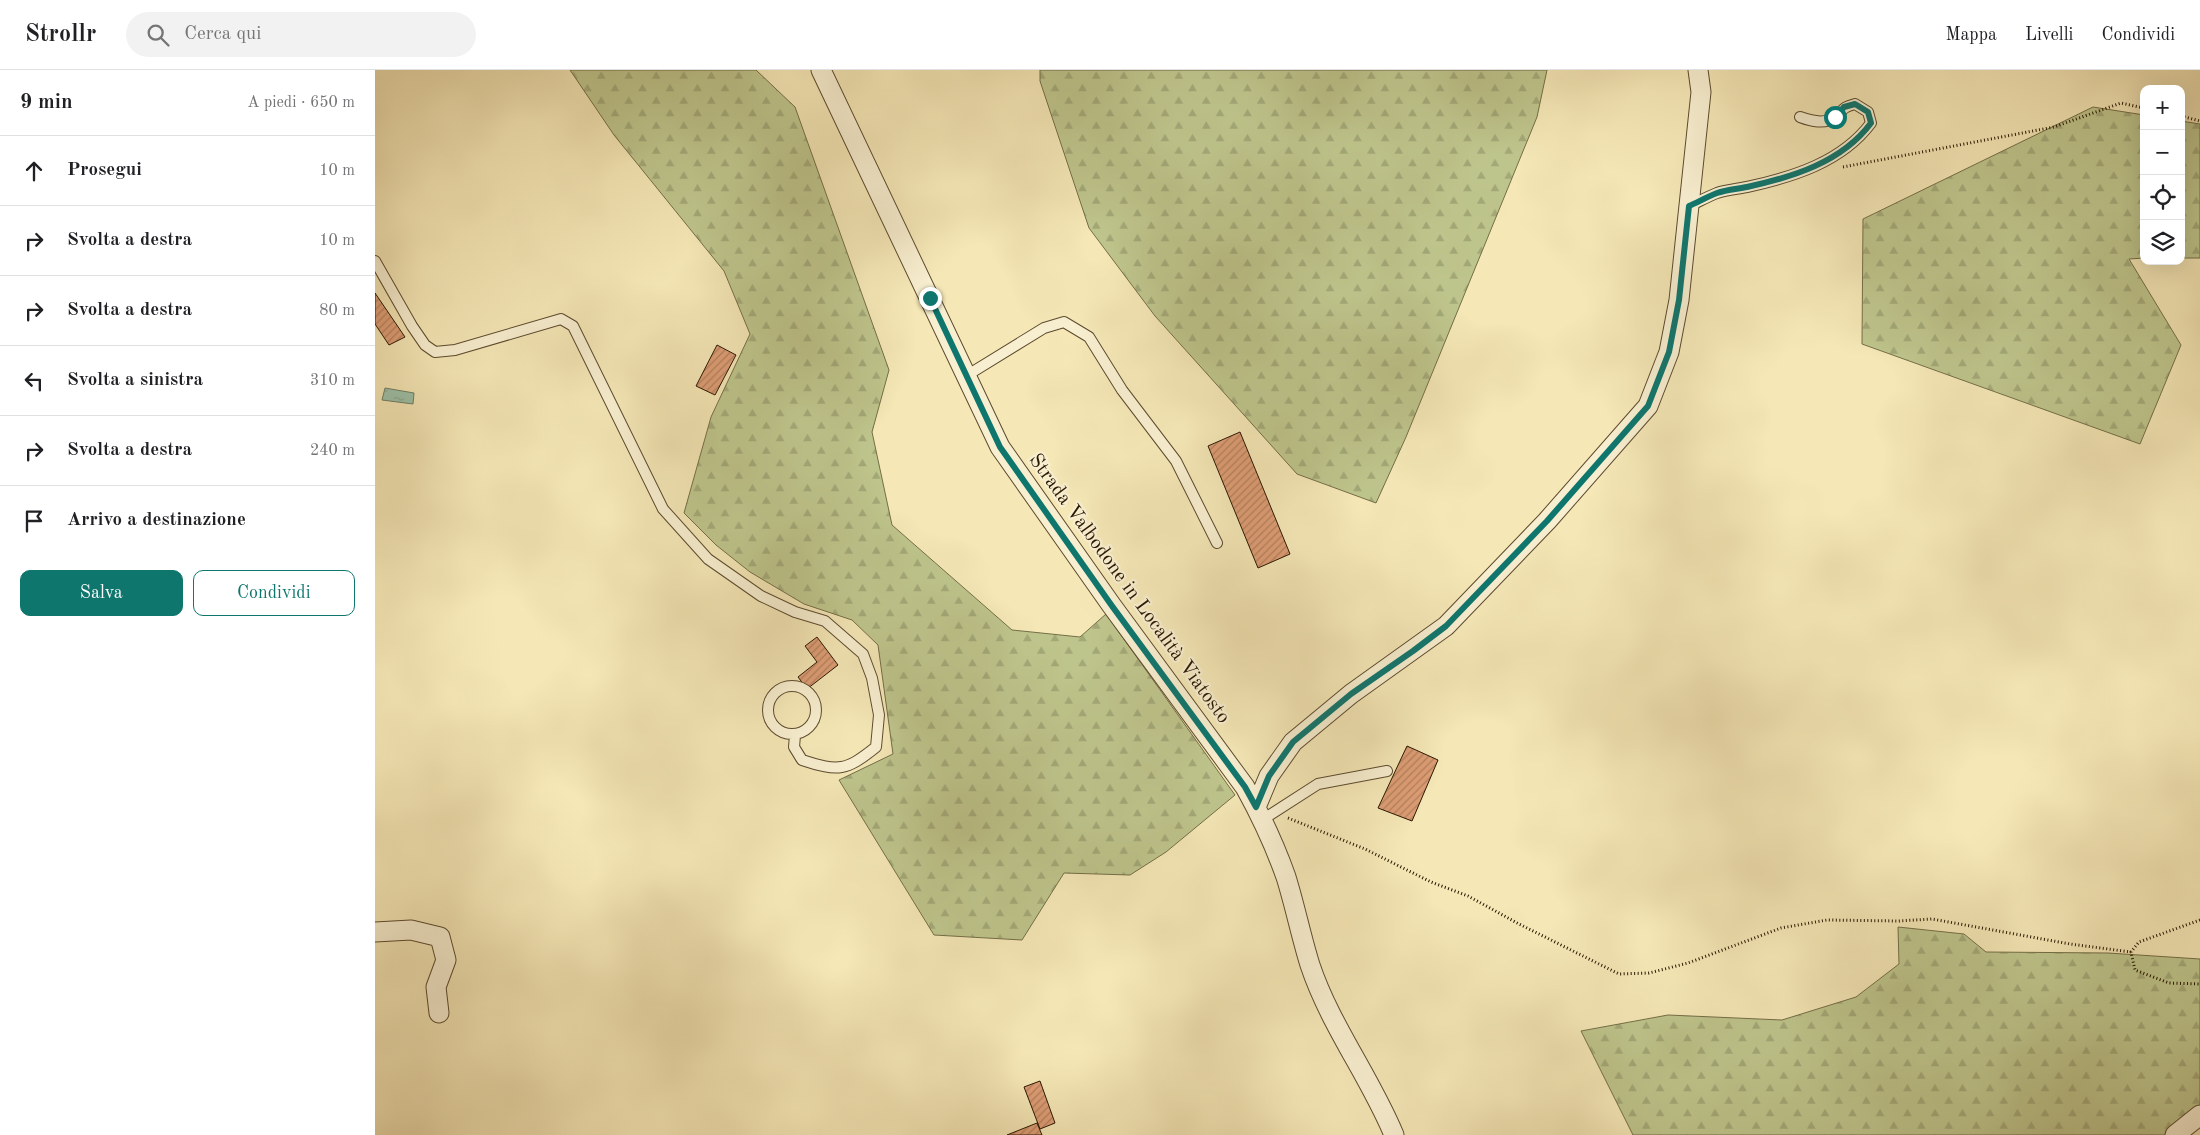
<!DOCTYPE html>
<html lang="it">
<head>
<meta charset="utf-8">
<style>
  :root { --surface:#fff; --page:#f2f2f2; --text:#202124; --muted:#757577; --line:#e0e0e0; --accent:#0f766e }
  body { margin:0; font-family:"Old Standard TT",serif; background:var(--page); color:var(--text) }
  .controls { position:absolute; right:15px; top:15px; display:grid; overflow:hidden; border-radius:10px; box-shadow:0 5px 20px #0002 }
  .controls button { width:45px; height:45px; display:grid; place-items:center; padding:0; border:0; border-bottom:1px solid var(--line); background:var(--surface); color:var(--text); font:25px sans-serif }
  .stop { position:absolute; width:15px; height:15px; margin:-11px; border:4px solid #0f766e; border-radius:50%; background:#fff }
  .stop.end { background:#0f766e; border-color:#fff; box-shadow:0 1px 5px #0008 }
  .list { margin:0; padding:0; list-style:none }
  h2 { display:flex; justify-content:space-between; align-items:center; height:65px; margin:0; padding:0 20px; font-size:21px }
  h2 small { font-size:16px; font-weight:400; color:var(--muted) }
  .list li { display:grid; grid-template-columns:32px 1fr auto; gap:15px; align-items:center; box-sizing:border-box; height:70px; padding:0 20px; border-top:1px solid var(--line) }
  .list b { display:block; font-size:19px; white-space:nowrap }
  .list em { font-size:16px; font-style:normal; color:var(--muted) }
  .actions { display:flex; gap:10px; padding:15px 20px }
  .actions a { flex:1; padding:11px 0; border:1px solid var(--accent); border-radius:10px; text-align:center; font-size:18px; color:var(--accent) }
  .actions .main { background:var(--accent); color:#fff }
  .icon { flex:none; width:28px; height:28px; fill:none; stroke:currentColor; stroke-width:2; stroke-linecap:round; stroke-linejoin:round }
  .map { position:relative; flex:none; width:1825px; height:1065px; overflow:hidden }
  header { display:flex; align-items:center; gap:30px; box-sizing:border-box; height:70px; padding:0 25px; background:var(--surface); border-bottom:1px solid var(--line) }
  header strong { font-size:24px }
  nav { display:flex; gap:28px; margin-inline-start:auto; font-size:18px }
  .search { width:350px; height:45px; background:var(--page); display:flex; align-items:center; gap:12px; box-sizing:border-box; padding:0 18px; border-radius:28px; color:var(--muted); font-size:19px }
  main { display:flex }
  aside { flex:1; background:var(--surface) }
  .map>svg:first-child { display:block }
</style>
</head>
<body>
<header>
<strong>Strollr</strong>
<div class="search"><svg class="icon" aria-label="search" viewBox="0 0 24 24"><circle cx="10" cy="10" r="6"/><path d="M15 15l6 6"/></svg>Cerca qui</div>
<nav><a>Mappa</a><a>Livelli</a><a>Condividi</a></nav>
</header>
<main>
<aside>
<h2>9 min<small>A piedi · 650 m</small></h2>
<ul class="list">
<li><svg class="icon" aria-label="ahead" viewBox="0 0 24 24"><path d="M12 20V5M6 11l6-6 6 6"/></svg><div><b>Prosegui</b></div><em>10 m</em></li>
<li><svg class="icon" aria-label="right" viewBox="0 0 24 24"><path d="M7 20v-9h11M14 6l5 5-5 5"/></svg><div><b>Svolta a destra</b></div><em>10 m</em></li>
<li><svg class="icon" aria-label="right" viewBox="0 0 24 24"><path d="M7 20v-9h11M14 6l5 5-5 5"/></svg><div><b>Svolta a destra</b></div><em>80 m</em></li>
<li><svg class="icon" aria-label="left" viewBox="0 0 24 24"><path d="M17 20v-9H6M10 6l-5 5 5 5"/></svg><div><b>Svolta a sinistra</b></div><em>310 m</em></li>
<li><svg class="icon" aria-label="right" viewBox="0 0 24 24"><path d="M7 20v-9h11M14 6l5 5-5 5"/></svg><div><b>Svolta a destra</b></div><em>240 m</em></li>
<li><svg class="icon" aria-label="arrive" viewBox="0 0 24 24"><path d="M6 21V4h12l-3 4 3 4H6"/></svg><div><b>Arrivo a destinazione</b></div></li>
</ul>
<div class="actions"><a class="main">Salva</a><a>Condividi</a></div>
</aside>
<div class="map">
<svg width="1825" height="1065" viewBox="0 0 1825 1065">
  <defs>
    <pattern id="forest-firs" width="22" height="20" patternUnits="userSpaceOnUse" patternTransform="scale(1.25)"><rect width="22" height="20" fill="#bec58c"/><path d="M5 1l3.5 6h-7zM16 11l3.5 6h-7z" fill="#a3a877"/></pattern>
    <pattern id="water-ripples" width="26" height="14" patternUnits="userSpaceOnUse" patternTransform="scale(1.25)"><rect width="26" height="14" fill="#9dc1a8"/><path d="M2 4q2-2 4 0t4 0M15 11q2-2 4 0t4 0" fill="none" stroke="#87a58f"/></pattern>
    <pattern id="building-hatch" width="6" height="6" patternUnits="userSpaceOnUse" patternTransform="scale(1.25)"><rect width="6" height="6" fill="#dd9d74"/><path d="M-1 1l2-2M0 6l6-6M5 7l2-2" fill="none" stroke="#b37f5d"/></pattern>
  </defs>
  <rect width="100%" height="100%" fill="#f5e7b6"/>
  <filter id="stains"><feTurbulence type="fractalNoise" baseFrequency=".004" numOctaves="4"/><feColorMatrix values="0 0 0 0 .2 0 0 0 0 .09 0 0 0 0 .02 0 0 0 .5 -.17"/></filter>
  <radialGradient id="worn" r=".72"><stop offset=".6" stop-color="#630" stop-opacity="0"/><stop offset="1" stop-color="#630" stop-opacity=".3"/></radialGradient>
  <path fill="url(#forest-firs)" stroke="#746e46" d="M195 0H381L420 37 514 300 497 362 517 455 637 560 705 567 731 544 860 725 791 782 755 805 689 803 647 870 559 865 464 710 518 684 503 575 477 550 429 534 375 502 341 475 309 443 336 347 375 264 349 201 239 65Z
    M665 0H1172L1162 47 1031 367 1001 433 922 404 780 246 714 158 665 11Z
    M1718 37 1769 45V188L1754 189 1806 275 1765 374 1487 274 1488 149Z
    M1806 51 1825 54V188H1806Z
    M1523 857 1589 864 1611 882 1733 883 1825 889V1047L1800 1065H1258L1206 961 1293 945 1407 950 1481 927 1524 894Z"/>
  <path fill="url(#water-ripples)" stroke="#6f7d65" d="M10 318 39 323 38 334 7 330Z"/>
  <path fill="url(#building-hatch)" stroke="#291701" d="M0 223 30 267 14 275 0 254Z
    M342 275 361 285 340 325 321 316Z
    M865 362 915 484 883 498 833 376Z
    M442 567 463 595 432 619 423 607 442 592 430 576Z
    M1032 676 1063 690 1037 751 1003 738Z
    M665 1011 680 1053 665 1059 649 1017Z
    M662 1053 667 1065H632Z"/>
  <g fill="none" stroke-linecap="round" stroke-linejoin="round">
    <g stroke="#5c4b2e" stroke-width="12">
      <path id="service" d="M1314 136C1323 132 1332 127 1342 123 1351 120 1362 119 1372 117 1418 107 1467 92 1496 53L1493 42 1480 34C1465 38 1470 40 1460 47 1450 55 1436 51 1425 47
        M0 191 37 256 50 275 60 282 80 280 186 249 198 256 288 439 333 489 386 526 420 542 450 551 488 584 497 608 504 645 501 677C471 701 464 702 427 690L419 677 420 665
        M591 306 669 258 689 252 714 267 747 320 801 391 842 473
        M393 640a24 24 0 1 1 48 0a24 24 0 1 1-48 0Z
        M887 750 943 714 1012 701"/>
    </g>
    <g stroke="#5c4b2e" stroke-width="21">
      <path id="minor" d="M446 0 625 377 737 536 870 717C886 746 900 776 911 807 920 836 926 866 935 895 955 955 995 1007 1019 1065
        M881 737 894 706 918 672 976 624 1071 556 1172 451 1273 336 1294 282 1304 230 1326 22 1323 0
        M0 862 36 860 65 867 71 890 61 917 64 943
        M1800 1065 1825 1045"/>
    </g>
    <path stroke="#291701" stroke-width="3" stroke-dasharray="1 2.5" stroke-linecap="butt" d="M1806 46 1825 51
      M1468 97 1679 57 1746 33 1769 38
      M913 748 990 779 1056 812 1093 826 1144 854 1244 904 1274 903 1313 893 1406 858 1452 850 1523 851 1557 849 1695 874 1756 882
      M1825 850 1764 872 1756 882 1760 900 1794 913 1825 914"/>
    <use href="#service" stroke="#f8efd0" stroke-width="10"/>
    <use href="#minor" stroke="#f8efd0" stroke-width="19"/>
  </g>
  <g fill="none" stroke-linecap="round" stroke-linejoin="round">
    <path stroke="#0f766e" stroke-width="6" d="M555 228 625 377 737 536 870 717 881 737 894 706 918 672 976 624 1038 581 1071 556 1172 451 1273 336 1294 282 1304 230 1314 136C1323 132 1332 127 1342 123 1351 120 1362 119 1372 117 1418 107 1467 92 1496 53L1493 42 1480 34 1469 37 1460 47"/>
  </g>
  <g text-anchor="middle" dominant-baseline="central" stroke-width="4.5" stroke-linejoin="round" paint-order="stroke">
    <g font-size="20" fill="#291701" stroke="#f8efd0">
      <text transform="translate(754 519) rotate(54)">Strada Valbodone in Località Viatosto</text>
    </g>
  </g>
  <rect width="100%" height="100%" filter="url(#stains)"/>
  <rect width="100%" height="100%" fill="url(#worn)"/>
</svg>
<div class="controls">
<button>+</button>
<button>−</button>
<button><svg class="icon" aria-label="locate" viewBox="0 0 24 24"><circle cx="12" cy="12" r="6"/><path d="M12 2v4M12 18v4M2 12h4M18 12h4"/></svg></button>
<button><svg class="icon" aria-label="layers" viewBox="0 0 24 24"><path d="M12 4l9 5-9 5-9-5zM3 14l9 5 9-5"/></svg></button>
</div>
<div class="stop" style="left:1460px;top:47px"></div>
<div class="stop end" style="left:555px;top:228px"></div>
</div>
</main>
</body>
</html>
